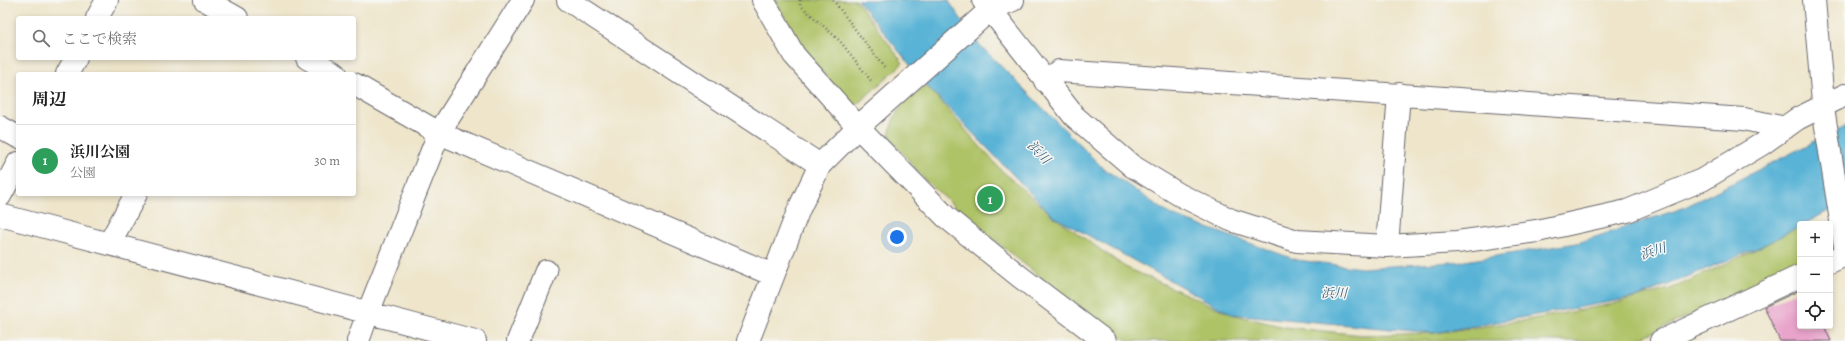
<!DOCTYPE html>
<html lang="ja">
<head>
<meta charset="utf-8">
<style>
  :root { --surface:#fff; --page:#f6f6f6; --text:#222; --muted:#767676; --line:#e0e0e0; --accent:#0f766e }
  body { margin:0; font-family:Alegreya,"Noto Serif JP",serif; background:var(--page); color:var(--text) }
  .controls { position:absolute; right:12px; bottom:12px; display:grid; overflow:hidden; border-radius:4px; box-shadow:0 2px 6px #0003 }
  .controls button { width:36px; height:36px; display:grid; place-items:center; padding:0; border:0; border-bottom:1px solid var(--line); background:var(--surface); color:var(--text); font:20px sans-serif }
  .you { position:absolute; left:897px; top:237px; width:14px; height:14px; margin:-10px; border:3px solid #fff; border-radius:50%; background:#1a73e8; box-shadow:0 0 0 6px #1a73e833 }
  .badge { display:grid; place-items:center; width:26px; height:26px; border-radius:50%; background:var(--accent); color:#fff; font-size:13px; font-weight:700 }
  .pin { position:absolute; translate:-50% -50%; border:2px solid #fff; box-shadow:0 1px 4px #0006 }
  .list { margin:0; padding:0; list-style:none }
  h2 { display:flex; justify-content:space-between; align-items:center; height:52px; margin:0; padding:0 16px; font-size:17px }
  h2 small { font-size:13px; font-weight:400; color:var(--muted) }
  .list li { display:grid; grid-template-columns:26px 1fr auto; gap:12px; align-items:center; box-sizing:border-box; height:72px; padding:0 16px; border-top:1px solid var(--line) }
  .list b { display:block; font-size:15px; white-space:nowrap }
  .list p { margin:0; font-size:13px; white-space:nowrap; color:var(--muted) }
  .list em { font-size:13px; font-style:normal; color:var(--muted) }
  .icon { flex:none; width:22px; height:22px; fill:none; stroke:currentColor; stroke-width:2; stroke-linecap:round; stroke-linejoin:round }
  .map { position:relative; flex:none; width:1845px; height:341px; overflow:hidden }
  .search { position:absolute; background:var(--surface); box-shadow:0 2px 6px #0003; left:16px; top:16px; width:340px; height:44px; display:flex; align-items:center; gap:10px; box-sizing:border-box; padding:0 14px; border-radius:4px; color:var(--muted); font-size:15px }
  .panel { position:absolute; background:var(--surface); box-shadow:0 2px 6px #0003; left:16px; top:72px; width:340px; height:124px; border-radius:4px }
  .map>svg:first-child { display:block }
</style>
</head>
<body>
<div class="map">
<svg width="1845" height="341" viewBox="0 0 1845 341">
  <rect width="100%" height="100%" fill="#f6f6f2"/>
  <filter id="ink" filterUnits="userSpaceOnUse"><feTurbulence type="fractalNoise" baseFrequency=".025" numOctaves="2"/><feDisplacementMap in="SourceGraphic" scale="8" xChannelSelector="R" yChannelSelector="G"/><feConvolveMatrix kernelMatrix="1 2 1 2 8 2 1 2 1" color-interpolation-filters="sRGB"/></filter>
  <filter id="wash" filterUnits="userSpaceOnUse"><feTurbulence type="fractalNoise" baseFrequency=".012" numOctaves="4" result="noise"/><feDisplacementMap in="SourceGraphic" scale="16" xChannelSelector="R" yChannelSelector="G"/><feGaussianBlur stdDeviation="0.9" result="paint"/><feColorMatrix in="noise" values="0 0 0 0 0 0 0 0 0 0 0 0 0 0 0 0 0 1.4 0 .05"/><feComposite in="paint" operator="in"/></filter>
  <g filter="url(#wash)">
    <rect width="100%" height="100%" fill="#eee5ca"/>
    <path fill="#aec266" stroke="#687250" d="M775 0H856L903 63 852 109 803 48Z
      M926 85 1000 169 1053 216 1125 267 1231 314 1284 327 1362 335 1434 333 1522 321 1613 304 1673 288 1749 253 1800 226V265L1634 341H1129L1104 328 973 223 926 181 889 137C894 107 905 103 926 85Z"/>
    <path fill="#58b3d6" stroke="#3d6a88" d="M858 0H948L977 42 1103 168 1171 215 1297 260 1362 268 1465 261 1577 243 1683 208 1845 126V202L1804 224H1800V226L1762 246 1638 297 1434 333 1231 314 1053 216 926 85Z"/>
    <g id="blocks">
      <path fill="#e9a4cb" d="M1800 290V326H1824L1831 341H1780L1764 307Z"/>
    </g>
  </g>
  <g filter="url(#ink)">
    <use href="#blocks" fill-opacity="0" stroke="#69666d" stroke-width="1"/>
    <g fill="none" stroke-linecap="round" stroke-linejoin="round">
      <g stroke="#69666d" stroke-width="24">
        <path id="minor" d="M205 0 237 18
          M568 0 820 165
          M763 0 794 55 858 127 946 217 1019 276 1105 341
          M983 0 1074 116 1132 166 1180 195 1231 220 1297 241 1387 246 1457 242 1537 231 1627 211 1702 180 1762 144 1797 119 1845 95
          M1814 0 1824 114 1845 246
          M97 18 107 0
          M307 58 336 74
          M67 74 76 58
          M1045 81 1059 71 1744 119 1785 128
          M354 84 439 133 773 275
          M0 127 18 137
          M0 196 18 163
          M0 215 475 341
          M109 244 136 194
          M1387 246 1399 94
          M1830 262 1845 255
          M358 341 368 313 439 133 523 0
          M518 341 546 271
          M748 341 799 209 820 165 858 127 991 9 1013 0
          M1661 341 1800 276"/>
      </g>
      <path stroke="#69666d" stroke-width="2.5" stroke-dasharray="1 3" stroke-linecap="butt" d="M800 0V5L840 41 872 82
        M833 0 886 70"/>
      <use href="#minor" stroke="#fff" stroke-width="22"/>
    </g>
  </g>
  <g text-anchor="middle" dominant-baseline="central" stroke-width="3" stroke-linejoin="round" paint-order="stroke">
    <g font-size="13" font-style="italic" fill="#385c79" stroke="#f6f6f2">
      <text transform="translate(1039 152) rotate(46)">浜川</text>
      <text transform="translate(1653 251) rotate(-18)">浜川</text>
      <text transform="translate(1334 293) rotate(1)">浜川</text>
    </g>
  </g>
</svg>
<div class="controls">
<button>+</button>
<button>−</button>
<button><svg class="icon" aria-label="locate" viewBox="0 0 24 24"><circle cx="12" cy="12" r="6"/><path d="M12 2v4M12 18v4M2 12h4M18 12h4"/></svg></button>
</div>
<div class="you"></div>
<div class="pin badge" style="left:990px;top:199px;background:#2e9e5b">1</div>
<div class="search"><svg class="icon" aria-label="search" viewBox="0 0 24 24"><circle cx="10" cy="10" r="6"/><path d="M15 15l6 6"/></svg>ここで検索</div>
<section class="panel">
<h2>周辺<small></small></h2>
<ul class="list">
<li><span class="badge" style="background:#2e9e5b">1</span><div><b>浜川公園</b><p>公園</p></div><em>30 m</em></li>
</ul>
</section>
</div>
</body>
</html>
